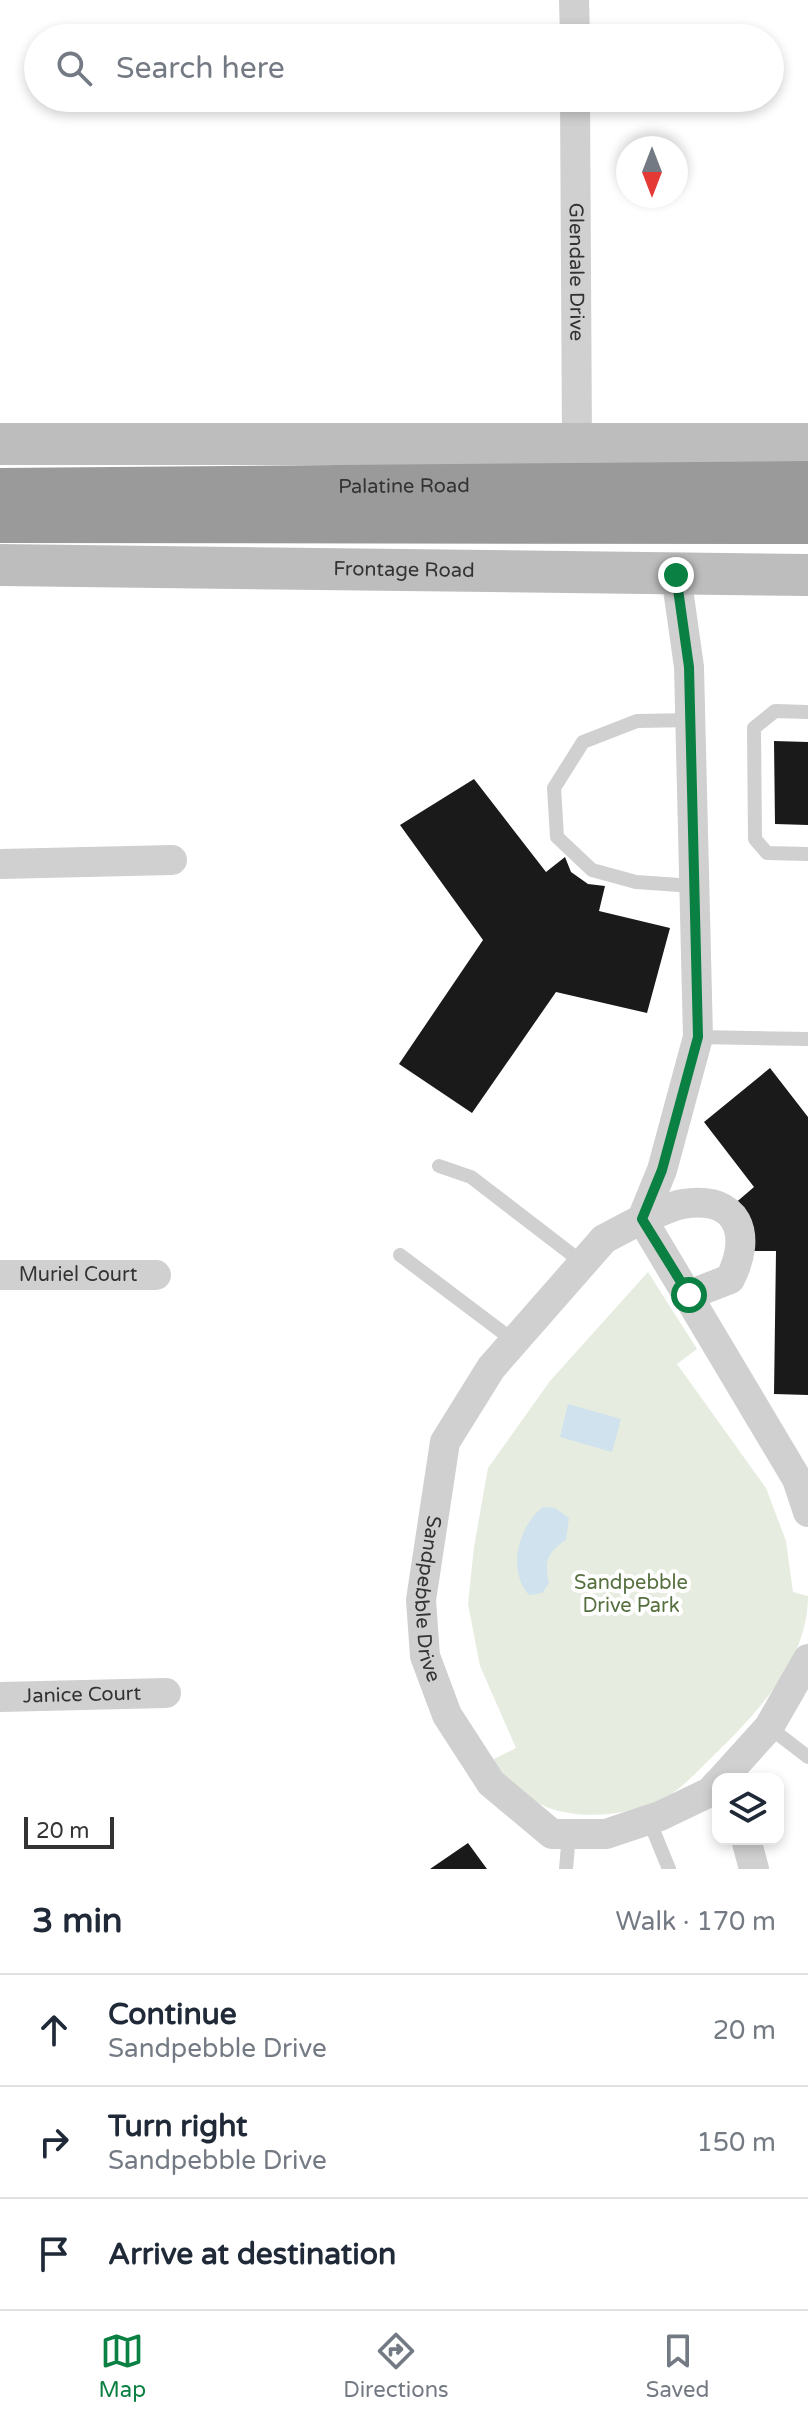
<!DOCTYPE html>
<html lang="en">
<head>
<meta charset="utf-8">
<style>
  :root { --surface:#fff; --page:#f6f6f7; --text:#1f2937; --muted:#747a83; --line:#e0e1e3; --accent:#0b8043 }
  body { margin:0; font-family:"Varela Round",sans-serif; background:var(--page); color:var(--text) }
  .controls { position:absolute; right:24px; bottom:24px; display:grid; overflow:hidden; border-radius:16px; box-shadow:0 4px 12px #0003 }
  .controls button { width:72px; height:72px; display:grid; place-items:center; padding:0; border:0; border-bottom:2px solid var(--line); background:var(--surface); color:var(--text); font:40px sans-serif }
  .compass { position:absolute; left:616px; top:136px; width:72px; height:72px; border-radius:50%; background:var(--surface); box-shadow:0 4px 12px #0003; rotate:180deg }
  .scale { position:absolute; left:24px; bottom:20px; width:90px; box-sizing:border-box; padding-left:8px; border:4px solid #333; border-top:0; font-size:22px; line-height:28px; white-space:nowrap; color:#333; -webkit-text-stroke:6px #fff; paint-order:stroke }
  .stop { position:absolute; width:24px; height:24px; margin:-18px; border:6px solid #0b8043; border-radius:50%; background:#fff }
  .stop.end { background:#0b8043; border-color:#fff; box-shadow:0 2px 8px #0008 }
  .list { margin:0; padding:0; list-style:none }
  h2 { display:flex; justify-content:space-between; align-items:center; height:104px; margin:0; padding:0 32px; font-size:34px }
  h2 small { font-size:26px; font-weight:400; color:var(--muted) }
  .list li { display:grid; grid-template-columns:52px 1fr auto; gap:24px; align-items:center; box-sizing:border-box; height:112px; padding:0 32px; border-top:2px solid var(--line) }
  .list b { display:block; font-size:30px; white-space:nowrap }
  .list p { margin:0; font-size:26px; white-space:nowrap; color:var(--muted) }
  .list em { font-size:26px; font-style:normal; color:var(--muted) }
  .icon { flex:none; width:44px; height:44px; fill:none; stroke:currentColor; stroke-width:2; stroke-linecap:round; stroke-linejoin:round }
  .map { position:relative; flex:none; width:808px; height:1869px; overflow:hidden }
  .search { position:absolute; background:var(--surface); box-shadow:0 4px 12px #0003; left:24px; right:24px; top:24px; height:88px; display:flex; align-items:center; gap:20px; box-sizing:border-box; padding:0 28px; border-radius:44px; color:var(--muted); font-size:30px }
  .sheet { height:440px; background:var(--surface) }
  nav { display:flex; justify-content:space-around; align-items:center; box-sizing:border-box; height:112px; border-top:2px solid var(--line); background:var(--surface); font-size:22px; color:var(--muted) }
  nav a { display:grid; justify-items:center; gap:4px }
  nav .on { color:var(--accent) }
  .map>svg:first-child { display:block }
</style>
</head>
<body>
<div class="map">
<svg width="808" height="1869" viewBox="0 0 808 1869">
  <rect width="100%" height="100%" fill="#fff"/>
  <path fill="#e6ecdf" d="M648 1272 697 1349 677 1364 766 1488 786 1541 793 1592 808 1596C808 1662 755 1715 711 1758 695 1774 675 1795 654 1804 626 1815 581 1819 552 1809 528 1802 507 1779 490 1761L516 1748 480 1666 468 1604 474 1547 488 1468 550 1381Z"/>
  <path fill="#cfe2ee" d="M568 1404 621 1419 612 1452 560 1437Z
    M543 1507 555 1508 569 1518 566 1540C547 1552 544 1561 549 1583L542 1593 529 1595C507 1571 518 1526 543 1507Z"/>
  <path fill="#1a1a1a" d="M774 741 808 742V825L775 824Z
    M474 779 546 872 565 857 571 872 588 884 605 886 599 911 670 928 647 1013 556 992 472 1113 399 1064 483 940 400 825Z
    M770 1068 808 1117V1395L774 1394 776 1251H747L733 1205 754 1187 704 1122Z
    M468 1843 487 1869H430Z"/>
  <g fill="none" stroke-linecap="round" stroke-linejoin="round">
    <path stroke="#d0d0d0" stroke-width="14" d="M808 712 775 711 754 728 755 839 767 853 808 854
      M691 720 637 721 583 742 554 788 557 837 592 870 636 882 694 886
      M698 1037 808 1039
      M439 1166 471 1177 583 1263
      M400 1255 514 1341
      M769 1727 808 1757
      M649 1820 669 1869
      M566 1869 569 1834"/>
    <g stroke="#d0d0d0" stroke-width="30">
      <path d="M574 0 575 38"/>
      <path id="s1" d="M575 98 577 444"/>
      <path id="s2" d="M676 575 689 667 698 1037 662 1170 642 1219 604 1239 491 1368 445 1442 421 1600 425 1656 447 1715 491 1783 552 1834H606L660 1816 710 1792 718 1783"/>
      <path d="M0 864 172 860"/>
      <path id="s3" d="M0 1275H156"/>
      <path d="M689 1295 730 1279C753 1234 738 1195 683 1204 669 1206 656 1215 642 1219L797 1479 808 1512"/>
      <path id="s4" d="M0 1697 166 1693"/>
      <path d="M722 1779 769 1727 808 1659"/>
      <path d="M746 1839 754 1869"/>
    </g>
    <g stroke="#bdbdbd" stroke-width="42">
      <path d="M0 444H808"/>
      <path id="s5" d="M0 565 808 575"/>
    </g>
    <g stroke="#9a9a9a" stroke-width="44">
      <path id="s6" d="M0 490 808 483"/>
      <path d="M0 521 808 522"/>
    </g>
  </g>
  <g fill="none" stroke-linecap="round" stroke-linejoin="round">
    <path stroke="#0b8043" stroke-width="10" d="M676 575 689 667 698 1037 662 1170 642 1219 689 1295"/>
  </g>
  <g text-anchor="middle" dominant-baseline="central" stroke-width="8" stroke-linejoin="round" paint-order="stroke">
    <g font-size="20" fill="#333" stroke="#fff">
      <text stroke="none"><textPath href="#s1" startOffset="174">Glendale Drive</textPath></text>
      <text stroke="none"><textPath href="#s6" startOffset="404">Palatine Road</textPath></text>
      <text stroke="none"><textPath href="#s5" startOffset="404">Frontage Road</textPath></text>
      <text stroke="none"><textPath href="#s3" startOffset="78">Muriel Court</textPath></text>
      <text stroke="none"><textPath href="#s2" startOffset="1114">Sandpebble Drive</textPath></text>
      <text stroke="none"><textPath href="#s4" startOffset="82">Janice Court</textPath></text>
    </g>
    <g font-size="20" fill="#56703f" stroke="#fff">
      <text x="631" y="1583">Sandpebble<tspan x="631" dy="23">Drive Park</tspan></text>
    </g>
  </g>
</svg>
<div class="controls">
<button><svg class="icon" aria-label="layers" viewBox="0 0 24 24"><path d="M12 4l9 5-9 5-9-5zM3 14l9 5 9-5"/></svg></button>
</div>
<svg class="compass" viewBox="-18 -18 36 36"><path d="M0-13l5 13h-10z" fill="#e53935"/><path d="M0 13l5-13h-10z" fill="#747a83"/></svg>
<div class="scale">20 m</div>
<div class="stop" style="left:689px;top:1295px"></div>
<div class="stop end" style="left:676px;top:575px"></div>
<div class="search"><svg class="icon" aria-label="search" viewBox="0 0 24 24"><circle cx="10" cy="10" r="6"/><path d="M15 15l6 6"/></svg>Search here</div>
</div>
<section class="sheet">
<h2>3 min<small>Walk · 170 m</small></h2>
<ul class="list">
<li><svg class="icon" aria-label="ahead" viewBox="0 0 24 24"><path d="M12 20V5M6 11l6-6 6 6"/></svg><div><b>Continue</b><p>Sandpebble Drive</p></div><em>20 m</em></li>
<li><svg class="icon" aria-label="right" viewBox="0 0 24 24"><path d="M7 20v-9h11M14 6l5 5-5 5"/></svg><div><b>Turn right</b><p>Sandpebble Drive</p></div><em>150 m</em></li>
<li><svg class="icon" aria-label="arrive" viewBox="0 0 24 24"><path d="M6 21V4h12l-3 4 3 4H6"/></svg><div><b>Arrive at destination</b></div></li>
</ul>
</section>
<nav>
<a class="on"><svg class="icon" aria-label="map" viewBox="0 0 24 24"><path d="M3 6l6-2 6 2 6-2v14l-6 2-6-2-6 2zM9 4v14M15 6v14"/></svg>Map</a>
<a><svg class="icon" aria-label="directions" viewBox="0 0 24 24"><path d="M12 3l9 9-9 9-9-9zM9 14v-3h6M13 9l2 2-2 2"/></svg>Directions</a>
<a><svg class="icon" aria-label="saved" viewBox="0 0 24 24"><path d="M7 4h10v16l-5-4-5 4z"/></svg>Saved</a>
</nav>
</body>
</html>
